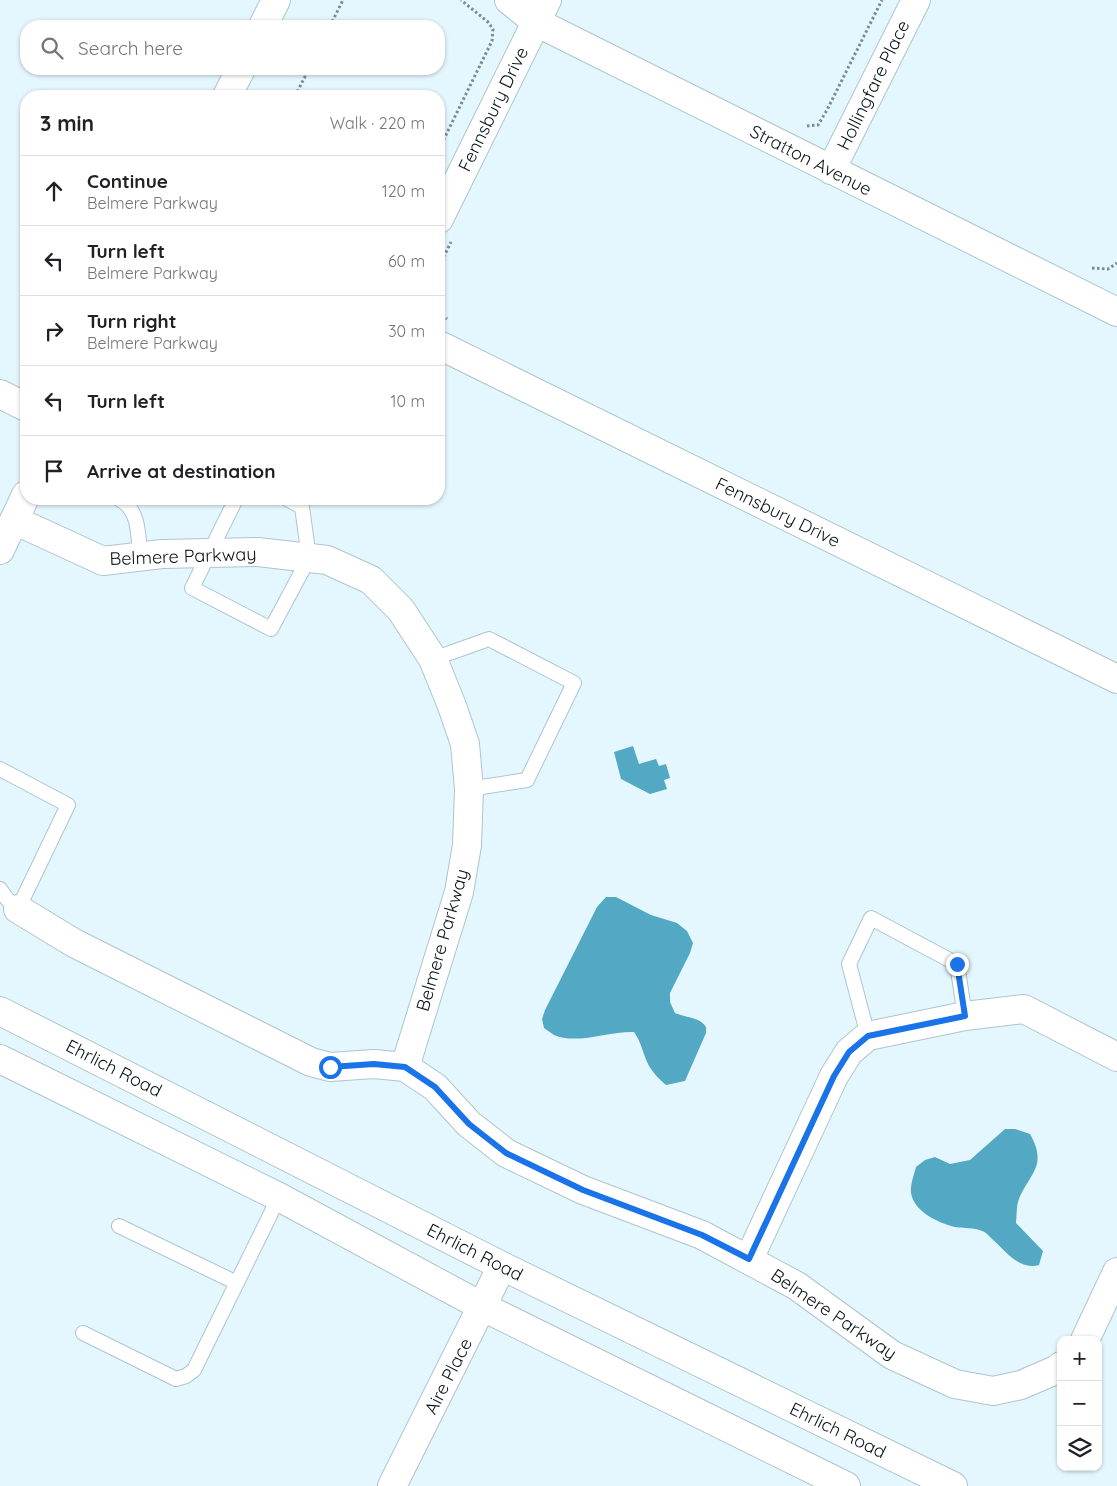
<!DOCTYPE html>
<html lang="en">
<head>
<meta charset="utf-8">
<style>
  :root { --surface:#fff; --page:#f6f6f6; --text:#202124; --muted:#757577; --line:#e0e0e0 }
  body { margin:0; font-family:Quicksand,sans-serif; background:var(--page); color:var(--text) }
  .controls { position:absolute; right:15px; bottom:15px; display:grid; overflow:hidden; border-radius:10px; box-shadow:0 1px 4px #0004 }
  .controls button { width:45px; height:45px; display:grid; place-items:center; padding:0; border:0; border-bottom:1px solid var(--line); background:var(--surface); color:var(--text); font:25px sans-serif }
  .stop { position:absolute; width:15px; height:15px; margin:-11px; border:4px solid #1a73e8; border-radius:50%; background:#fff }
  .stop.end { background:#1a73e8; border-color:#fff; box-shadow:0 1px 5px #0008 }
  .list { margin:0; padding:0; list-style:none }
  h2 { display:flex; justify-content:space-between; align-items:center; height:65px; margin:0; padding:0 20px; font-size:21px }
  h2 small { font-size:16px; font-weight:400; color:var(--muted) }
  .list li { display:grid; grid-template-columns:32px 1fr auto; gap:15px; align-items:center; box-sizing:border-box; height:70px; padding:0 20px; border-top:1px solid var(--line) }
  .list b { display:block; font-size:19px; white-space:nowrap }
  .list p { margin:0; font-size:16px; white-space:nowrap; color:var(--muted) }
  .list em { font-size:16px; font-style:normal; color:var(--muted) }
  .icon { flex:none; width:28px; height:28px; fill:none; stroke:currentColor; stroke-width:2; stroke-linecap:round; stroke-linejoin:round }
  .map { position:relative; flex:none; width:1117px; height:1486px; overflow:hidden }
  .search { position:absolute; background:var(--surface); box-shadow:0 1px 4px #0004; left:20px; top:20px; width:425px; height:55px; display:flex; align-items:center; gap:12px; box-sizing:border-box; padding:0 18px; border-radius:20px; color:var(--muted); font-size:19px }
  .panel { position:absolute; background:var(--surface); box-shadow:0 1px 4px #0004; left:20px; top:90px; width:425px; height:415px; border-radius:20px }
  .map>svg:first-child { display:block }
</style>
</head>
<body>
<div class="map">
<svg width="1117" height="1486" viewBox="0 0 1117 1486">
  <rect width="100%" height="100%" fill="#e5f7fe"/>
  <path fill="#53a8c4" d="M633 746 639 764 656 759 659 766 666 764 670 778 664 780 667 789 650 794 621 779 614 752Z
    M606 897H616L651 915 677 923 687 931 693 943 690 953 670 993V1002L675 1013C686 1018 700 1017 706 1027V1033L685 1081 666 1085C660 1080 654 1074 649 1066 643 1055 642 1043 634 1032 610 1031 576 1045 554 1035 551 1033 547 1030 544 1028L542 1019 545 1010 597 907Z
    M1005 1129H1015L1030 1134C1048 1166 1030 1173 1019 1199 1016 1206 1017 1215 1016 1223L1043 1251 1039 1265C1019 1271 1005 1250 991 1238 989 1236 986 1232 982 1231 974 1227 964 1229 955 1227 939 1223 914 1212 911 1193 910 1185 914 1175 916 1167L925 1160 935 1157 950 1164 970 1160Z"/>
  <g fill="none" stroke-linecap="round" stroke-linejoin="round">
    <g stroke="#aec4cc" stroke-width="16">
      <path id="service" d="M119 499C140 510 138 535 140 556
        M236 499 192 588 271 629 309 558 302 507 287 499
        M433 659 489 639 574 683 527 780 469 789
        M0 769 68 805 18 909 7 899 0 889
        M868 1036 849 964 871 918 957 964 965 1016
        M119 1226 237 1283
        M83 1333 176 1379 186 1376 194 1370 279 1197"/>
    </g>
    <g stroke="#aec4cc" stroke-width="30">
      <path id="minor" d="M509 0 536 22 1117 312
        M263 26 276 0
        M227 96 241 69
        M831 170 916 0
        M439 219 547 0
        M439 345 1117 679
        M0 394 26 407
        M14 520 103 561 162 554 258 552 327 560 371 580 401 610 433 659 452 706 465 744 469 789 467 845 459 892 405 1067
        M0 550 26 495
        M18 909 74 943 311 1062 330 1067 374 1064 405 1067 435 1087 469 1124 506 1153 583 1190 702 1235 797 1286 892 1355 955 1384 993 1391 1021 1385 1058 1369 1061 1366
        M749 1259 834 1076 849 1052 868 1036 965 1016 1024 1009 1117 1057
        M1085 1340 1117 1272
        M392 1486 502 1266"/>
    </g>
    <g stroke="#aec4cc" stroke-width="30">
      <path id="secondary" d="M0 1011 502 1266 953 1486
        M0 1059 279 1197 483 1307 846 1486"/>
    </g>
    <path stroke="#7d8a8f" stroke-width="3" stroke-dasharray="2.5 2.5" stroke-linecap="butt" d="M330 26 343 0
      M295 96 309 69
      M807 126 818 125 827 110 882 0
      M439 149 492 41 493 29 488 22 461 0
      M439 266 451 242
      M1092 268 1108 269 1117 263
      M439 311 447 319"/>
    <use href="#service" stroke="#fff" stroke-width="14"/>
    <use href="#minor" stroke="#fff" stroke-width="28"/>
    <use href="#secondary" stroke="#fff" stroke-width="28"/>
  </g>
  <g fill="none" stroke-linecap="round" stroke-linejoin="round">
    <path stroke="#1a73e8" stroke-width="6" d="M330 1067 374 1064 405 1067 435 1087 469 1124 506 1153 583 1190 702 1235 749 1259 834 1076 849 1052 868 1036 965 1016 957 964"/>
  </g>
  <g text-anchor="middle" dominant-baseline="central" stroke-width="4" stroke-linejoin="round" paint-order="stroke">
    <g font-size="18" fill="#0b1316" stroke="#fff">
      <text transform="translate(873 85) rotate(-64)">Hollingfare Place</text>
      <text transform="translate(493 109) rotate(-64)">Fennsbury Drive</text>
      <text transform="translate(811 160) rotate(27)">Stratton Avenue</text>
      <text transform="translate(778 512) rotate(26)">Fennsbury Drive</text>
      <text transform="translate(183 556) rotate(-2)">Belmere Parkway</text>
      <text transform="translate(442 940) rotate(-74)">Belmere Parkway</text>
      <text transform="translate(114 1068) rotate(27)">Ehrlich Road</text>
      <text transform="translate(475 1252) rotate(27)">Ehrlich Road</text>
      <text transform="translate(834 1314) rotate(34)">Belmere Parkway</text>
      <text transform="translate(448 1376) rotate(-63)">Aire Place</text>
      <text transform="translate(838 1430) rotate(26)">Ehrlich Road</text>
    </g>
  </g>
</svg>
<div class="controls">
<button>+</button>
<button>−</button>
<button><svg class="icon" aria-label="layers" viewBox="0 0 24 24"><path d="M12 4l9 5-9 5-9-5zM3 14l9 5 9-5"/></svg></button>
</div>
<div class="stop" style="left:330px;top:1067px"></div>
<div class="stop end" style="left:957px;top:964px"></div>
<div class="search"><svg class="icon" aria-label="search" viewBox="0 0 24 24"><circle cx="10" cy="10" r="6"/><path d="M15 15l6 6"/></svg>Search here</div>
<section class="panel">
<h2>3 min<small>Walk · 220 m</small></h2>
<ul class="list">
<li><svg class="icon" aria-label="ahead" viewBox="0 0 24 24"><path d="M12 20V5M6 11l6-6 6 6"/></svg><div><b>Continue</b><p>Belmere Parkway</p></div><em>120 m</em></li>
<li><svg class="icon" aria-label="left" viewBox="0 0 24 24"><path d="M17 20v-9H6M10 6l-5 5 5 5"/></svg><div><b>Turn left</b><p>Belmere Parkway</p></div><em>60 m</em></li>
<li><svg class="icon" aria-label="right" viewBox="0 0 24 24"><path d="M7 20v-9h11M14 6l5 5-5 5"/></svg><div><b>Turn right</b><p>Belmere Parkway</p></div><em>30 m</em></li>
<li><svg class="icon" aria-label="left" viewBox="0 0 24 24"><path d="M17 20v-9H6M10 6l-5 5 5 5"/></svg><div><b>Turn left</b></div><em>10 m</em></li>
<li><svg class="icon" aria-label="arrive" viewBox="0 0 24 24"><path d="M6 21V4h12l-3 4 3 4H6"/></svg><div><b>Arrive at destination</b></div></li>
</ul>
</section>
</div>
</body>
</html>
